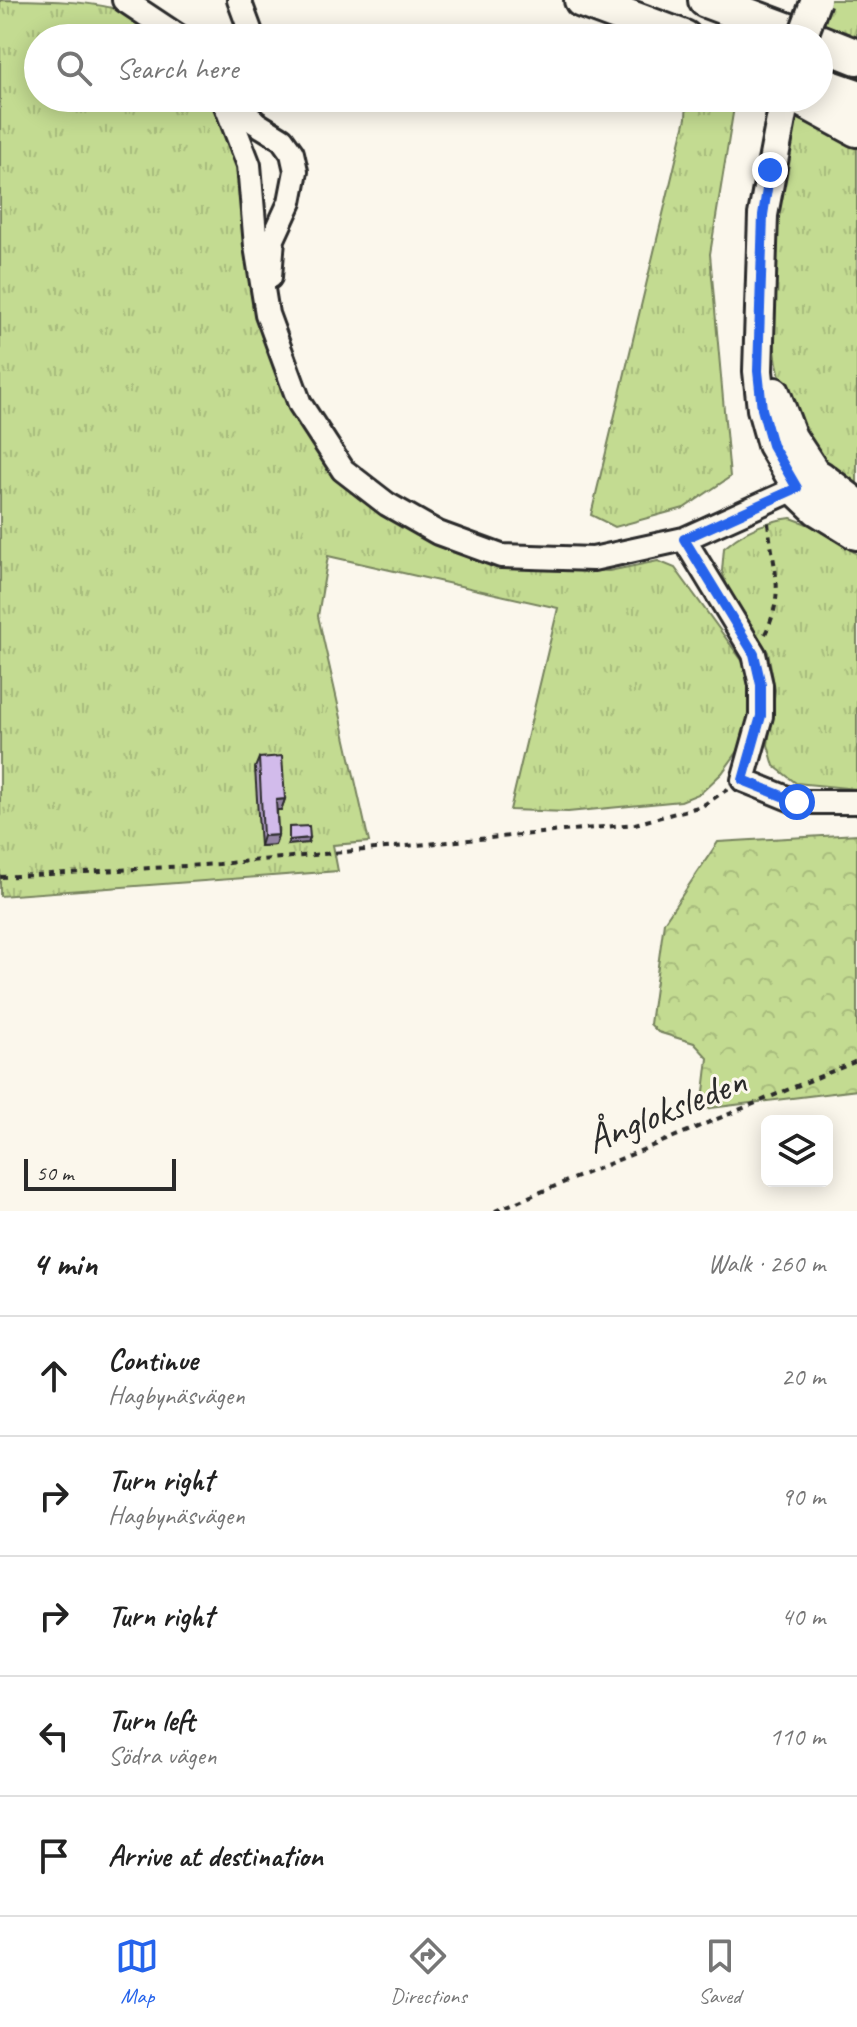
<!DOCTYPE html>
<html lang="en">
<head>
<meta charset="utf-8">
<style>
  :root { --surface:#fff; --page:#f6f6f6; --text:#222; --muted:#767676; --line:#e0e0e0; --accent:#2563eb }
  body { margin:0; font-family:Caveat,sans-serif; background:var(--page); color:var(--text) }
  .controls { position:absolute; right:24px; bottom:24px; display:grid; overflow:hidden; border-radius:12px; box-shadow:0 4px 20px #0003 }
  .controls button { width:72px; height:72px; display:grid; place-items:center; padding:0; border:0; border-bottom:2px solid var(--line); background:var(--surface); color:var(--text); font:40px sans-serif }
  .scale { position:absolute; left:24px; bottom:20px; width:152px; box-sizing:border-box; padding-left:8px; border:4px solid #2b2b2b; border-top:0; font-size:22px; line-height:28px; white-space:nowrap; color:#2b2b2b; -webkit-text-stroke:6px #fbf7ec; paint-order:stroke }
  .stop { position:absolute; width:24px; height:24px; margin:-18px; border:6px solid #2563eb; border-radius:50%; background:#fff }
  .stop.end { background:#2563eb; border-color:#fff; box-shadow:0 2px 8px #0008 }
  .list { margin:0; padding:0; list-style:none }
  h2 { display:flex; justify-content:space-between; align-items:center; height:104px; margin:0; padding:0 32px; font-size:34px }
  h2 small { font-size:26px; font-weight:400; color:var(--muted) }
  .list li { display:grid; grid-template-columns:52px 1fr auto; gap:24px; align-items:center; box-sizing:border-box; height:120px; padding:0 32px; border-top:2px solid var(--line) }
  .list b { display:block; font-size:30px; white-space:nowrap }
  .list p { margin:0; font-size:26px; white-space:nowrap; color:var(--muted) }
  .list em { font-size:26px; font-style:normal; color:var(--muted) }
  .icon { flex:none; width:44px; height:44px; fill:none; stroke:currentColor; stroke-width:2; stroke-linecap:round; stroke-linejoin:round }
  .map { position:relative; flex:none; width:857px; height:1211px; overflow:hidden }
  .search { position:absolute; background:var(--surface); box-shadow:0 4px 20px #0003; left:24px; right:24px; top:24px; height:88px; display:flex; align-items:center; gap:20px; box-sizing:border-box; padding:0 28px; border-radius:44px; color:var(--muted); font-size:30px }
  .sheet { height:704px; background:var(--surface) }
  nav { display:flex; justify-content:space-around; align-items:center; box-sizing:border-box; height:112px; border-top:2px solid var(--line); background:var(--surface); font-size:22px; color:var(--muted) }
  nav a { display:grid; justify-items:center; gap:4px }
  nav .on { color:var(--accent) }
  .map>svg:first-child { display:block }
</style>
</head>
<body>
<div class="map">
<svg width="857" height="1211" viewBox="0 0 857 1211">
  <defs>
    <pattern id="grass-tufts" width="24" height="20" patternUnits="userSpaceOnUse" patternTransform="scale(2)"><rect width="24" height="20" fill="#c3db91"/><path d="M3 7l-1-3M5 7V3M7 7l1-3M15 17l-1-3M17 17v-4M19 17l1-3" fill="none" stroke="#a8bc7d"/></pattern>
    <pattern id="forest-crowns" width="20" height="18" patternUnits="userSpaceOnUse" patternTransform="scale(2)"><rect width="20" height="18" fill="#c3db91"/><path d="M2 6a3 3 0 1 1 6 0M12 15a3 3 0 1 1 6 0" fill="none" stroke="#a8bc7d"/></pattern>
  </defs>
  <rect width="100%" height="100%" fill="#fbf7ec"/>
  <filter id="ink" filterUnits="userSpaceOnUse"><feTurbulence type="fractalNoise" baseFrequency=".0125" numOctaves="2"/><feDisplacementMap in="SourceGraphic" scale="16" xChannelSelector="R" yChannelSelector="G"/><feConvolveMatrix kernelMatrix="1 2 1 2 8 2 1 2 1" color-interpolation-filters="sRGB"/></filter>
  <g filter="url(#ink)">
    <path fill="url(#grass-tufts)" stroke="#77835e" stroke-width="2" d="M0 0C32 0 99 0 127 13 140 19 152 30 164 38H38V98H214L242 166 258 316 288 409 336 473 381 513 434 544 500 567 609 571 658 561 675 568 746 666 753 690 749 720 738 751 722 773 701 793 681 801 568 812 510 810 558 608 328 556 318 616 369 842 333 845 338 871 0 896Z
      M830 0H857V41L818 27Z
      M687 98H726L735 101 710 254 730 477 684 508 615 527 591 515 686 118Z
      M794 117 857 146V495C847 487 837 480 828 472 821 465 816 455 810 447 747 354 776 220 794 117Z
      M791 518 815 527 857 554V789L796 783 774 766 768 745 775 690 768 652 728 589 722 571 724 548C742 532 766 521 791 518Z"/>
    <path fill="url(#forest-crowns)" stroke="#77835e" stroke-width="2" d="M857 834V1090L702 1109 708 1058 694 1043 658 1032 650 1024 664 922 718 842Z"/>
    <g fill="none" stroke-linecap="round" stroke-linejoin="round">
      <g stroke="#2b2b2b" stroke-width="28">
        <path id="minor" d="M124 0 181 38
          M239 0 253 38
          M223 98 249 165 256 246 267 314 300 404 343 470 387 504 438 533 501 556 593 559 684 539 808 483
          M230 98 256 123 282 139 292 153 296 171 290 202 273 239 270 277
          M684 539 754 654 761 685V716L743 780 797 802H857"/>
      </g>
      <g stroke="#2b2b2b" stroke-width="34">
        <path id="major" d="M785 98 763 215 758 371 762 409 772 445 797 488
          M775 392 792 437 819 478"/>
      </g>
      <g stroke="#2b2b2b" stroke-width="40">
        <path id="highway" d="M582 0 684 38
          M706 0 807 38
          M819 42 857 57
          M819 84 857 97
          M800 98 857 129
          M819 478 857 507
          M797 488 818 508 857 532"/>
      </g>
      <path stroke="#2b2b2b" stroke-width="4" stroke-dasharray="6 6" stroke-linecap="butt" d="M765 634C787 590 772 567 768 522
        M0 877 219 864 635 824 702 806 728 789
        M495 1211 857 1061"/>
      <use href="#minor" stroke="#fbf7ec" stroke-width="22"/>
      <use href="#major" stroke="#fbf7ec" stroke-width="28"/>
      <use href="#highway" stroke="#fbf7ec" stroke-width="34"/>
      <g stroke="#2b2b2b" stroke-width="34" stroke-linecap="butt">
        <path id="major-bridge" d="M802 38 816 0"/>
      </g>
      <use href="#major-bridge" stroke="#fbf7ec" stroke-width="28"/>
    </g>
    <path fill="#b5a1ca" stroke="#2b2b2b" stroke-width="2" d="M259 758 285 799 281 810H277L278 835 275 845 260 846 255 768Z"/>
    <path fill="#9383a4" stroke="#2b2b2b" stroke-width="2" d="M285 799 281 810H273L276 800Z
      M278 835 275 845 260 846 263 836Z
      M310 838 308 843 287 845 289 840Z"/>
    <path fill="#d2bbeb" stroke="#2b2b2b" stroke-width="2" d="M282 756 285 799 276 800 278 835 263 836 259 758Z
      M309 826 310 838 289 840V827Z"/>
  </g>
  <g fill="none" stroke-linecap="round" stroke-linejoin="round" filter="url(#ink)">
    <path stroke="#2563eb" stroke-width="10" d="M770 170 763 215 758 371 762 409 772 445 797 488 684 539 754 654 761 685V716L743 780 797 802"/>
  </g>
  <g text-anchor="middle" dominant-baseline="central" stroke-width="6" stroke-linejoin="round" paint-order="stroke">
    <g font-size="40" fill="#2b2b2b" stroke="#fbf7ec">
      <text transform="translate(666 1110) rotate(-22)">Ångloksleden</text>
    </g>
  </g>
</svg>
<div class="controls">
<button><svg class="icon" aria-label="layers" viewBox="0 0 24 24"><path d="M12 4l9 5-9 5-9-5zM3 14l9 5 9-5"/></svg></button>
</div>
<div class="scale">50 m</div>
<div class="stop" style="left:797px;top:802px"></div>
<div class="stop end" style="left:770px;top:170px"></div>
<div class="search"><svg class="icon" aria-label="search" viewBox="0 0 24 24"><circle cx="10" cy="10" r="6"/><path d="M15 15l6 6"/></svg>Search here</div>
</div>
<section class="sheet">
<h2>4 min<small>Walk · 260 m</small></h2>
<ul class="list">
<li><svg class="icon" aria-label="ahead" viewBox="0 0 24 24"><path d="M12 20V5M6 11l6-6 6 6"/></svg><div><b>Continue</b><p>Hagbynäsvägen</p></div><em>20 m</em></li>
<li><svg class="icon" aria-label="right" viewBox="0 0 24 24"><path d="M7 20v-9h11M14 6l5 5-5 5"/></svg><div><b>Turn right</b><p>Hagbynäsvägen</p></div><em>90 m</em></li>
<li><svg class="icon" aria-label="right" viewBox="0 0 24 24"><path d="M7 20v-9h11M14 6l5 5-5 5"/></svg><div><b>Turn right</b></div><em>40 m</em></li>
<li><svg class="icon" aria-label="left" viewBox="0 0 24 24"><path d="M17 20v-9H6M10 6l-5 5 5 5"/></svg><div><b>Turn left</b><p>Södra vägen</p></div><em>110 m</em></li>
<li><svg class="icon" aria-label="arrive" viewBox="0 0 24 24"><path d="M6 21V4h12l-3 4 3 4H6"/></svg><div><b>Arrive at destination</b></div></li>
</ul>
</section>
<nav>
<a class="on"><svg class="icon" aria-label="map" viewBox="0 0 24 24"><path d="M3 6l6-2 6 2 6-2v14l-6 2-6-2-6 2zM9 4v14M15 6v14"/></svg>Map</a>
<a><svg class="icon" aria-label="directions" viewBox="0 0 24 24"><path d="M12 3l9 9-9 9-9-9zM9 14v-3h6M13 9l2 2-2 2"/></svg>Directions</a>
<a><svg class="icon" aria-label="saved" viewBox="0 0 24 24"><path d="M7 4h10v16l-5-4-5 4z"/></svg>Saved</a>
</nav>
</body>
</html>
